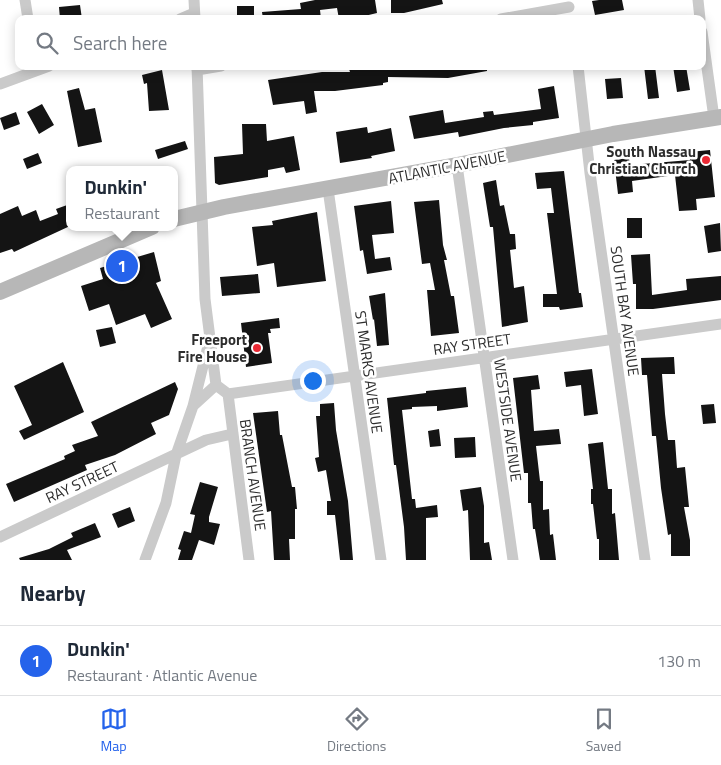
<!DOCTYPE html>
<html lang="en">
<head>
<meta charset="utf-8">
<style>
  :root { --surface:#fff; --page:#f2f2f3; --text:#1f2937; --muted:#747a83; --line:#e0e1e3; --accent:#2563eb }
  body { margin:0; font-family:"Titillium Web",sans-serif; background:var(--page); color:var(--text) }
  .you { position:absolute; left:312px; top:380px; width:18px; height:18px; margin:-12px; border:4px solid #fff; border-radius:50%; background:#1a73e8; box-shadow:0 0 0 8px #1a73e833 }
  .badge { display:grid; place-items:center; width:32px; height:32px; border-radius:50%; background:var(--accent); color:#fff; font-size:16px; font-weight:700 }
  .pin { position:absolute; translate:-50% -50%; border:2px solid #fff; box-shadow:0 1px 5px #0006 }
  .popup { position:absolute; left:66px; top:166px; width:112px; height:65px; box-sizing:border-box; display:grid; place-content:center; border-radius:10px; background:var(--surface); filter:drop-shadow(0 1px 4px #0005); font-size:16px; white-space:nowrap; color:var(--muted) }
  .popup b { font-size:19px; color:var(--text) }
  .popup::after { content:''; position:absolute; left:50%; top:100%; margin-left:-10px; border:10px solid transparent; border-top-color:var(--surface) }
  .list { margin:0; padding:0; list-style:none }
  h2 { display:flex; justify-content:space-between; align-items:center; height:65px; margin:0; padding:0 20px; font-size:21px }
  h2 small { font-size:16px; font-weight:400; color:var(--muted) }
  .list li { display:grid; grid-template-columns:32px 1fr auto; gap:15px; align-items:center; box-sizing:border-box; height:70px; padding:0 20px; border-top:1px solid var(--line) }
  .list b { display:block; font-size:19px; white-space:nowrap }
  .list p { margin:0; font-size:16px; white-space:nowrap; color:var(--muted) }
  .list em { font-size:16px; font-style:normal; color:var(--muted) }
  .icon { flex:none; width:28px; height:28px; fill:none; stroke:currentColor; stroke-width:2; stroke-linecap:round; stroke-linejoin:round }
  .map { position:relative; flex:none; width:721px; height:560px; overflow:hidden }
  .search { position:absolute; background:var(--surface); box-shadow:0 2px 12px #0003; left:15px; right:15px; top:15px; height:55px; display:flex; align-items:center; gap:12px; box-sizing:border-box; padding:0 18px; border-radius:10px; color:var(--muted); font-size:19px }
  .sheet { height:135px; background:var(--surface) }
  nav { display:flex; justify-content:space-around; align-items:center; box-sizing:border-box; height:70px; border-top:1px solid var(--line); background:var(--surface); font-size:14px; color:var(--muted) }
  nav a { display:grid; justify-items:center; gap:2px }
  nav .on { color:var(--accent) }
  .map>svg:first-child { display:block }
</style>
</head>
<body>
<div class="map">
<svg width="721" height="560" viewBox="0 0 721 560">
  <rect width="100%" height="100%" fill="#fff"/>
  <path fill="#141414" d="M315 0H375L377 13 352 19H339L337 8 320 10 321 19H263L262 12 301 9 300 3Z
    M391 0H442L443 4 404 13H391Z
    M599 0H622L624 10 595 15 592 1Z
    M80 5 82 19H60L59 7Z
    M237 6H254V19H237Z
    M373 66H487V71L448 78 388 77V82L383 83V85L335 91H314L317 112 306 114 304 101 273 105 268 80 322 72H350L349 69Z
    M644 66H655L659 98 648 99Z
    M673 66H686L690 90 677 92Z
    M162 70 169 110 149 111 147 83 144 84 142 75Z
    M621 78 623 98 607 99 605 79Z
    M554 86 559 118 533 122V125L504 128 459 137 458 132 414 139 409 116 443 110 445 123 484 117 483 112 493 111 494 115 541 109 538 89Z
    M79 88 85 110 95 108 102 142 78 147 67 91Z
    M42 104 54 125 39 134 27 112Z
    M16 112 20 124 4 130 0 118Z
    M242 124H266L267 141 294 136 300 170 286 173 284 167 268 170V177L219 185 215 183 214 157 243 154Z
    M367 127 368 133 391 128 395 151 371 156 372 158 340 163 336 132Z
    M185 141 188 149 158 159 155 150Z
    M710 150 715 197 696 199 697 210 679 211 675 175 632 181 633 192 618 194 614 160 629 158 630 165 690 160 689 152Z
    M38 153 42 163 27 169 23 159Z
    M564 171 579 293H581L583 307 560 310 559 307H543V294H557L547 213H554L551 188 537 189 535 173Z
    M496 180 500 206 504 205 510 234H515L516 249 510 250 514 288 524 286 528 322 502 327 493 227H490L483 183Z
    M439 200 443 245 447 260H444L451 296H454L459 333 431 336 427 290H435L430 263 422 264 414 202Z
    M391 201 394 233 372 235 375 259 390 257 392 270 367 274 363 250 360 251 354 206Z
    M70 204V226L14 252 12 249 0 253V214L18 206 22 216 36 210 40 221 58 214 56 209Z
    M317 212 326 281 277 287 274 263 257 266 252 227 273 225 272 221Z
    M627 218H642V238H627Z
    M720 223 721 251 708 253 704 226Z
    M154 252 161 281 156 283 172 319 151 328 145 314 116 325 109 304 89 311 81 286 103 279 100 268Z
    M650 254 652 295 687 290 686 279 721 276V300L653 309H636V284H633L631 255Z
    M258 274 260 293 222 296 220 277Z
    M385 293 389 345 377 346 374 319 373 320 369 296Z
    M279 318 280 328 270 329 271 333H268L272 363 246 367 241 323Z
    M112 327 116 343 100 347 96 330Z
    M674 357 675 374H662L665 414 668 440H675L677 468 685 467 689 507H684L690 540V556H671V534L668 535 661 488 656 436H652L647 375H642L641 358Z
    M63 362 84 412 24 440 19 431 32 425 14 386Z
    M592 369 598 414 584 416 581 385 566 387 564 372Z
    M538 375 540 389 531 390 534 431 559 429 561 444 536 446 540 481H543V510L549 509 550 535 553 534 556 560H540L535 529H533L531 503H528V473H524L513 378Z
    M175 382 178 389 169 415 151 423 156 434 115 455 85 465 87 470 14 502 6 484 65 459 64 456 75 451 72 445 98 436 91 422Z
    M466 387 468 407 437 411V406L412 407V409L402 410 412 499H415L416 508 437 505 438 517 426 518V560H406L404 527 396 465H394L387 398 426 393V391Z
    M334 403 336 430 348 501 353 560H340L335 515H327V501H331L326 470 318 472 315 458 319 457 316 416H320V404Z
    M714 404 716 423 703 424 701 405Z
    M278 411 280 435H282L292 487H295L297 509H295V539H289L290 560H274L271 511 267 512 253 413Z
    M439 429 441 446 430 447 428 431Z
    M475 437 476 457 455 458 454 438Z
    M603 442 608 489H612V514L615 513 619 560H599V539H597L593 504H591V489H593L588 444Z
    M200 482 218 487 209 517V522L220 524 214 545 199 540 192 560H178L181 550 178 549 184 531 191 533 195 515 190 514Z
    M481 487 484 506V543L489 542 492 560H470L468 510 463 511 460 490Z
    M130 507 135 521 118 528 112 514Z
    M95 523 101 537 67 550 72 560H20L19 558 49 549 73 537 71 533Z"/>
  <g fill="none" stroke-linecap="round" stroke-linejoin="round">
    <path stroke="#cacaca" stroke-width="11" d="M25 0 28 19
      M194 0 195 19
      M698 0 700 19
      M180 19 194 13
      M501 19 569 7
      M702 32 714 118
      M197 66 205 299 216 385 228 394
      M578 66 590 173 645 560
      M197 70 221 66
      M0 84 49 66
      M457 165 513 560
      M328 189 381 560
      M228 394 721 324
      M228 394 249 560
      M193 406 216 385
      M0 537 206 440 232 434
      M145 560 166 503 176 455 193 406 208 346"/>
    <path stroke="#b7b7b7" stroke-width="16" d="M174 219 224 207 457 165 613 134 721 117
      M0 292 152 227"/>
  </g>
  <g fill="#ea2934" stroke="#fff" stroke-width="2">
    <circle cx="706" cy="160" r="5"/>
    <circle cx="257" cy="348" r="5"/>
  </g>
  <g text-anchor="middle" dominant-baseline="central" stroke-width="5" stroke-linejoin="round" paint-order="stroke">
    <g font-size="15" font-weight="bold" fill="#2d2d2d" stroke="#fff" text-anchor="end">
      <text x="696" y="151">South Nassau<tspan x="696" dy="17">Christian Church</tspan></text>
      <text x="247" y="339">Freeport<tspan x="247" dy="17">Fire House</tspan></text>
    </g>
    <g font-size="15" fill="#2d2d2d" stroke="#fff">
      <text transform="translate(447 167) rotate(-11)">ATLANTIC AVENUE</text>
      <text transform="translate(625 311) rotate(82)">SOUTH BAY AVENUE</text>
      <text transform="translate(472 344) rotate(-8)">RAY STREET</text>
      <text transform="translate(369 372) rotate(82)">ST MARKS AVENUE</text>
      <text transform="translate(508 420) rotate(82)">WESTSIDE AVENUE</text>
      <text transform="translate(253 475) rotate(82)">BRANCH AVENUE</text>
      <text transform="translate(82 482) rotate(-25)">RAY STREET</text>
    </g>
  </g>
</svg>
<div class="you"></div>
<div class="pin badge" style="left:122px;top:266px">1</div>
<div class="popup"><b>Dunkin'</b>Restaurant</div>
<div class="search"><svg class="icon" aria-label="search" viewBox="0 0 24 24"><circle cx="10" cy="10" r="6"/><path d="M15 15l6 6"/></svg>Search here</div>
</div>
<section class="sheet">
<h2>Nearby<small></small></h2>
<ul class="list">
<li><span class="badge">1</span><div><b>Dunkin'</b><p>Restaurant · Atlantic Avenue</p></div><em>130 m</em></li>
</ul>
</section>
<nav>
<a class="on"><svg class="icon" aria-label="map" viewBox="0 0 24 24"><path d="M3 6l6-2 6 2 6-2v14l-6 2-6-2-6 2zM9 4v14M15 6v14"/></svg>Map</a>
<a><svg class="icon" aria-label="directions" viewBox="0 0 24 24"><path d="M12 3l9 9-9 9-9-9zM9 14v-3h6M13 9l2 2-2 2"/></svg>Directions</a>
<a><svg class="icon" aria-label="saved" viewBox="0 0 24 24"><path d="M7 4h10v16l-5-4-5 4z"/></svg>Saved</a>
</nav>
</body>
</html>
